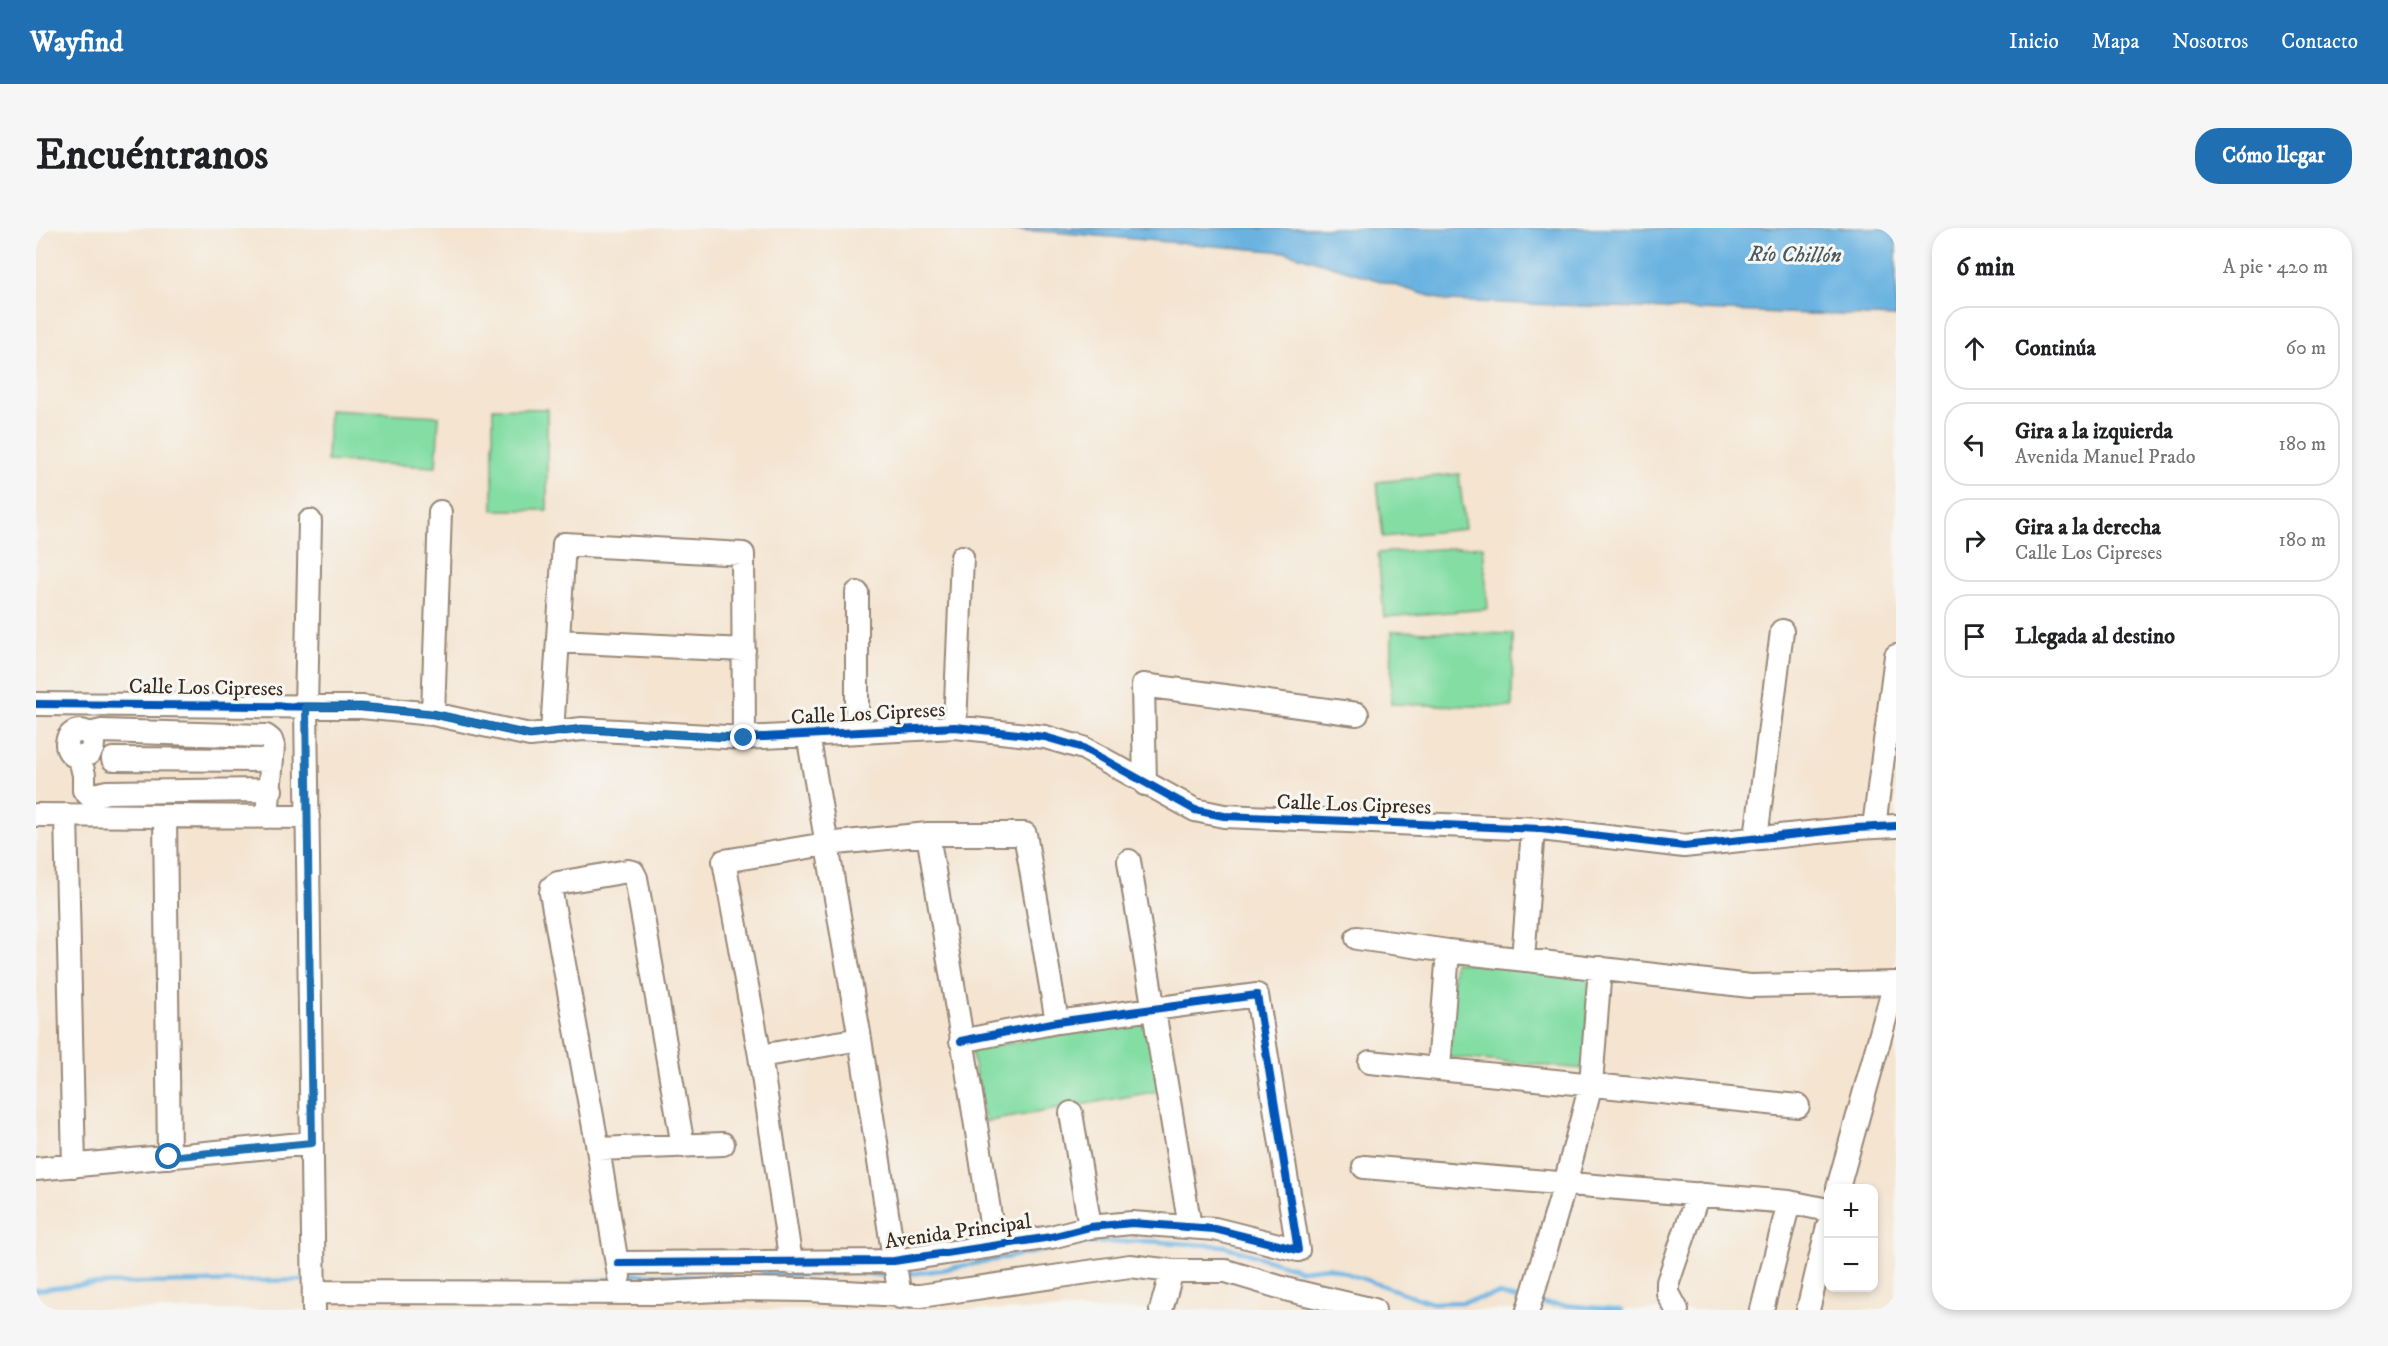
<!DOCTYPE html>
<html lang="es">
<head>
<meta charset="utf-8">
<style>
  :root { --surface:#fff; --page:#f6f6f6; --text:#202124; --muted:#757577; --line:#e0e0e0; --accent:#1f6fb2 }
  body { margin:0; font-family:"IM FELL DW Pica",serif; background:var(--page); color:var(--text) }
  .controls { position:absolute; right:18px; bottom:18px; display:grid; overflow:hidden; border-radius:12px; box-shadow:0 3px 9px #0003 }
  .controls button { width:54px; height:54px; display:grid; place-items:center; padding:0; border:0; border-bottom:2px solid var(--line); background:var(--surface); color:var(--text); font:30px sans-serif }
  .stop { position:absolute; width:18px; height:18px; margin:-14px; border:4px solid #1f6fb2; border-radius:50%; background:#fff }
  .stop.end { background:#1f6fb2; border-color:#fff; box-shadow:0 2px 6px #0008 }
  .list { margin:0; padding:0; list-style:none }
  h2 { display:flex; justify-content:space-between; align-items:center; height:78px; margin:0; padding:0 24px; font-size:26px }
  h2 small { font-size:20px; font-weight:400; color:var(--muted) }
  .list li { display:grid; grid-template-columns:39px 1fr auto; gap:18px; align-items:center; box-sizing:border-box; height:84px; margin:0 12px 12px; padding:0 12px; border:2px solid var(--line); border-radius:24px }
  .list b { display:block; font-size:22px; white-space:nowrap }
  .list p { margin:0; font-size:20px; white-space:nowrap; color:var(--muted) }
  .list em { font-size:20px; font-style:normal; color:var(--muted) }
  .icon { flex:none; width:33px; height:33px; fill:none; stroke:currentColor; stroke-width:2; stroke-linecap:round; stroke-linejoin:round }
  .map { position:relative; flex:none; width:1860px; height:1082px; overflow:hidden; border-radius:24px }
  header { display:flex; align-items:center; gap:36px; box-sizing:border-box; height:84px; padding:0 30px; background:var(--accent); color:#fff }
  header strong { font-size:28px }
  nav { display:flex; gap:33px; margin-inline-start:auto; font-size:21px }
  .intro { display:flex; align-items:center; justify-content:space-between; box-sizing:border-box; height:144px; padding:0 36px }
  h1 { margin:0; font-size:42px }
  .button { padding:15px 27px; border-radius:24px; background:var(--accent); color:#fff; font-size:21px; font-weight:700 }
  main { display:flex; gap:36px; padding:0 36px }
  aside { flex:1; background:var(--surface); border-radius:24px; box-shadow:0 3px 9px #0003 }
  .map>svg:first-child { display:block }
</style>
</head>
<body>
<header>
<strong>Wayfind</strong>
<nav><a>Inicio</a><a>Mapa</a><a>Nosotros</a><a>Contacto</a></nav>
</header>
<div class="intro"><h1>Encuéntranos</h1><a class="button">Cómo llegar</a></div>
<main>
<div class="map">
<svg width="1860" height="1082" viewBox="0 0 1860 1082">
  <rect width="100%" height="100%" fill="#f6f6f2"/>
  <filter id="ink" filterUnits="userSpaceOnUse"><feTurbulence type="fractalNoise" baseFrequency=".0167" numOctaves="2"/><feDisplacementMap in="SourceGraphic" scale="12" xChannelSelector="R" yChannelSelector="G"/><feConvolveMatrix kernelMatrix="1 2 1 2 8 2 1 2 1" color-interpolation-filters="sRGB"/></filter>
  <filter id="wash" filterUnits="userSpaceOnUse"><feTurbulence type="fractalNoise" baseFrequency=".008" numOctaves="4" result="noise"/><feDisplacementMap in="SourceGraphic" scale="24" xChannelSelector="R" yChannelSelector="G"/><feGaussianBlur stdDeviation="1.35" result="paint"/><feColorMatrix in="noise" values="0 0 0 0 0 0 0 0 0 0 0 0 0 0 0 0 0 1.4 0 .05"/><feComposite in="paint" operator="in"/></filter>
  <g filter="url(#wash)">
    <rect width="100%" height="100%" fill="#f4e4d0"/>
    <path fill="#84dea4" stroke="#608461" stroke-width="1.5" d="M457 180 511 181V282H457Z
      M293 182 403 188 400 239 291 233Z
      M1423 246 1429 301 1347 309 1341 254Z
      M1447 318 1452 381 1348 389 1342 325Z
      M1356 403 1477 406 1476 479 1355 476Z
      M1418 734 1555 746 1548 841 1411 829Z
      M1114 790 1128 862 949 894 935 822Z"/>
    <path fill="#6ab3e1" stroke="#526e80" stroke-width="1.5" d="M938 0H1860V89L1410 73 1250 24 1016 4Z"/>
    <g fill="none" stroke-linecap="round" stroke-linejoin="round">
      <path stroke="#6ab3e1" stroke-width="4.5" d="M726 1045 766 1047 816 1044 855 1048
        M866 1047 905 1042 1047 1015 1109 1013 1188 1018 1265 1042 1293 1039 1396 1075 1427 1074 1463 1066 1488 1073
        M589 1049 599 1046 666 1049 694 1045
        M541 1054 578 1051
        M0 1062 52 1056 272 1052
        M1502 1075 1586 1082"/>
    </g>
  </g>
  <g filter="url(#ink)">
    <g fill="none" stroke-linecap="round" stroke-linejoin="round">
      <g stroke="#988777" stroke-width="26">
        <path id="minor" d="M274 293 270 479 278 1082
          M821 365V503
          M522 413 708 422
          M0 476 325 479 397 486 494 507 546 501 708 510 919 499 1009 509 1047 520 1159 582 1188 588 1505 601 1648 618 1820 600 1860 598
          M397 486 404 284
          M919 499 926 329
          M31 516a13 13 0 1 1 26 0a13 13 0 1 1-26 0Z
          M516 505 528 316 707 326 708 510
          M53 506 66 503 230 508 235 512 237 518 231 589
          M772 506 824 811 864 1069
          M44 530 48 547V562L54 568 71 564 235 562
          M77 531 236 532
          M1109 556 1107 457 1321 486
          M0 587 272 589
          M30 587 38 938
          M129 588 133 929
          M1838 599 1860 428
          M892 606C914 743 939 880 958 1017
          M1720 610 1746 403
          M1093 633 1154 999
          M1321 710 1412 723 1714 758 1860 755
          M1487 731 1497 601
          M724 828 824 811
          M1334 834 1762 878
          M1403 840 1412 723
          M1035 885 1054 999
          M562 921 687 916
          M1328 939 1753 974 1792 982
          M0 941 276 915
          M1802 960 1859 755
          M582 1035 858 1033 1015 1009 1054 999 1096 995 1179 1001 1262 1022 1221 767 1021 794 925 813
          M755 1035 724 828 688 633 790 616 892 606H989L1021 794
          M583 1048 562 921 515 665 516 659 522 655 592 643 597 644 600 650 647 918
          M278 1064 622 1065 702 1061 772 1062 884 1068 1094 1038 1136 1043H1190L1253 1062 1338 1082
          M1125 1082 1136 1043
          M1492 1082 1529 956 1555 856 1564 740
          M1641 1082 1632 1065V1054L1662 966
          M1726 1082 1753 974
          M1772 1082 1792 998"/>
      </g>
      <use href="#minor" stroke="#fff" stroke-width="22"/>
      <g stroke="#f6f6f2" stroke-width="11">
        <path id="cycleway" d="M0 476 325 479 397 486 494 507 546 501 708 510 919 499 1009 509 1047 520 1159 582 1188 588 1505 601 1648 618 1820 600 1860 598
          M582 1035 858 1033 1015 1009 1054 999 1096 995 1179 1001 1262 1022 1221 767 1021 794 925 813"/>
      </g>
      <use href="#cycleway" stroke="#0057b8" stroke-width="8"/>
    </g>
  </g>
  <g fill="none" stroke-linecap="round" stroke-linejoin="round" filter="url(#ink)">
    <path stroke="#1f6fb2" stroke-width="8" d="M133 929 276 915 270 479H325L397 486 494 507 546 501 708 510"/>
  </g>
  <g text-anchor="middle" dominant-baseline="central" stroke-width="6" stroke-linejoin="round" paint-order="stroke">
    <g font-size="21" fill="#3b2a1e" stroke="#f6f6f2">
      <text transform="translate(170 460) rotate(1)">Calle Los Cipreses</text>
      <text transform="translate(832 486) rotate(-3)">Calle Los Cipreses</text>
      <text transform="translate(1318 577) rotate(2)">Calle Los Cipreses</text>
      <text transform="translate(922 1004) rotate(-8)">Avenida Principal</text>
    </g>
    <g font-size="22" font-style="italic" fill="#4b5a62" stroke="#f6f6f2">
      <text transform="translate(1759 27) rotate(1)">Río Chillón</text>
    </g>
  </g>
</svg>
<div class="controls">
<button>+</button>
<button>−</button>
</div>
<div class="stop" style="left:133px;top:929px"></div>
<div class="stop end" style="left:708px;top:510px"></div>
</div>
<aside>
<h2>6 min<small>A pie · 420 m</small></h2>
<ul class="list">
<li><svg class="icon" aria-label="ahead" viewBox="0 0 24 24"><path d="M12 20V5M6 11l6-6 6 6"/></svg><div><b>Continúa</b></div><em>60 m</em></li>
<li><svg class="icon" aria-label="left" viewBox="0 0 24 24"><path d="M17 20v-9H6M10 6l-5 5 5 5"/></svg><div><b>Gira a la izquierda</b><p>Avenida Manuel Prado</p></div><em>180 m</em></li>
<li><svg class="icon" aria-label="right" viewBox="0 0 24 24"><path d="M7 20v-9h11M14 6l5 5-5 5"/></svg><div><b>Gira a la derecha</b><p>Calle Los Cipreses</p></div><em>180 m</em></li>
<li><svg class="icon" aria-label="arrive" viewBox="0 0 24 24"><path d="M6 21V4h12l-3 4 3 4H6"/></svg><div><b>Llegada al destino</b></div></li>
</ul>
</aside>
</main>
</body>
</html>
